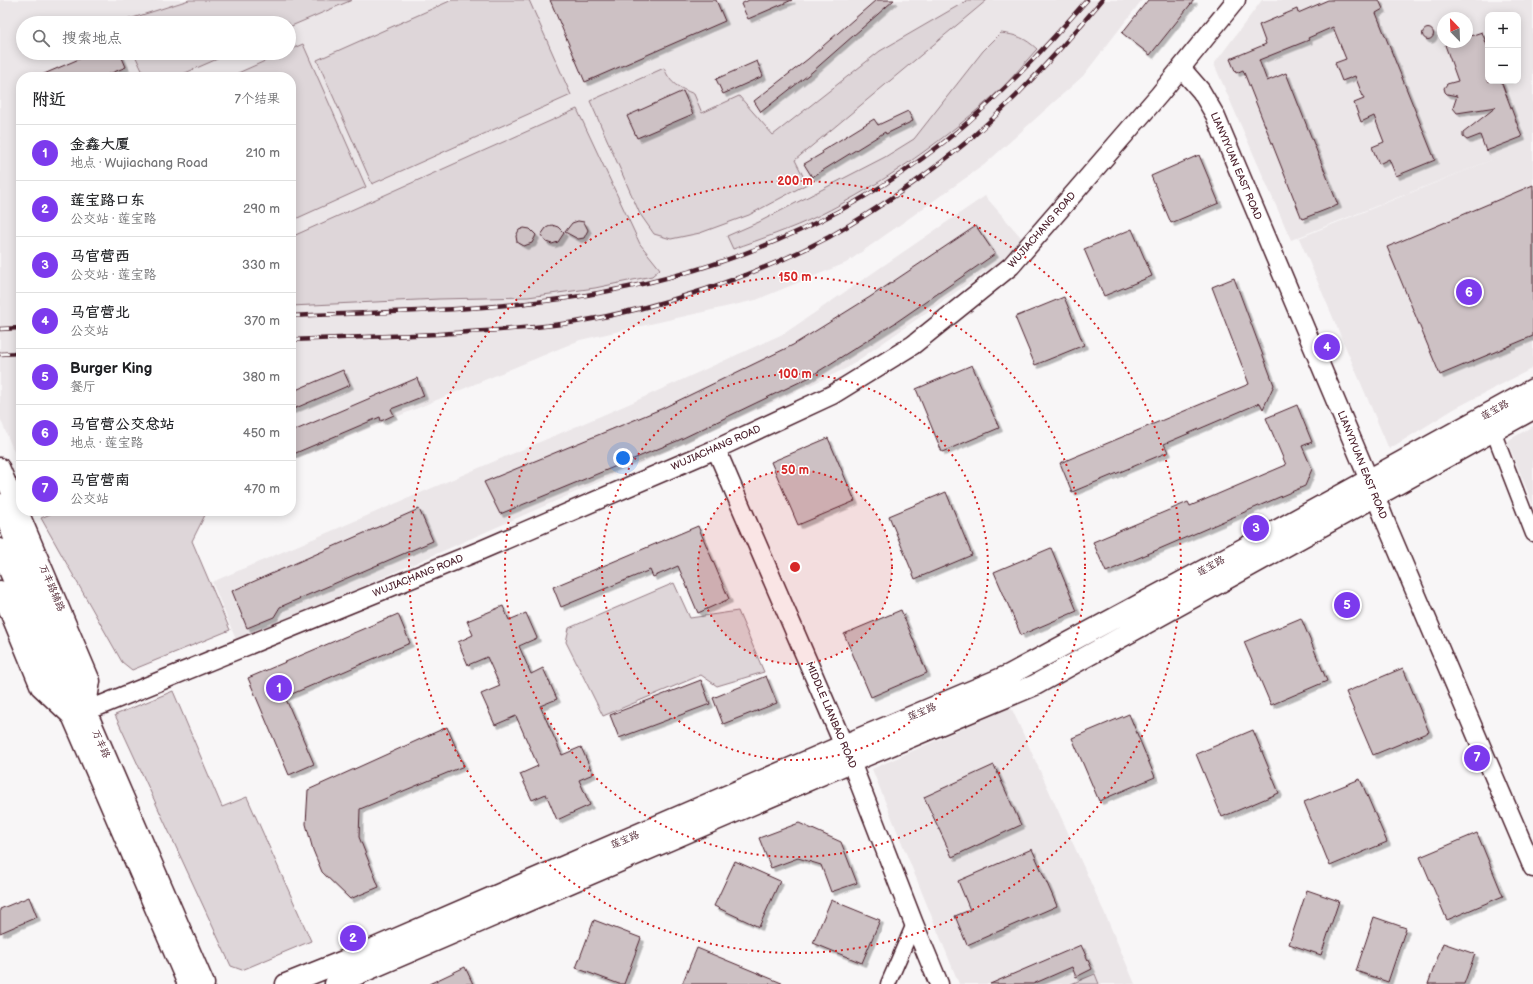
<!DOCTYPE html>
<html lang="zh">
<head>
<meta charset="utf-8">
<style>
  :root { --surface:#fff; --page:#f2f2f2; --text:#202124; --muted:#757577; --line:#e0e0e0; --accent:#7c3aed }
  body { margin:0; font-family:"Balsamiq Sans","LXGW WenKai TC",sans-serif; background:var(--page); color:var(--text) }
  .controls { position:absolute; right:12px; top:12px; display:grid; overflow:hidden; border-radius:8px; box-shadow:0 2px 10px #0003 }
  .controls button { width:36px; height:36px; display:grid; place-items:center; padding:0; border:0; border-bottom:1px solid var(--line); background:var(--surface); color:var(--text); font:20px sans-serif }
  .compass { position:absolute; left:1437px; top:12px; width:36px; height:36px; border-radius:50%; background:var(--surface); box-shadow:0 2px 10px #0003; rotate:337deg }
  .you { position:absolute; left:623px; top:458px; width:14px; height:14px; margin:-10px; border:3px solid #fff; border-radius:50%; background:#1a73e8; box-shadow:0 0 0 6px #1a73e833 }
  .badge { display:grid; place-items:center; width:26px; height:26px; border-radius:50%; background:var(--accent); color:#fff; font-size:13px; font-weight:700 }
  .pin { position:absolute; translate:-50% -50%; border:2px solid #fff; box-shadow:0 1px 4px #0006 }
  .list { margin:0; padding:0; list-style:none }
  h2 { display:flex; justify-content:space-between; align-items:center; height:52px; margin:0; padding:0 16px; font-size:17px }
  h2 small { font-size:13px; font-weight:400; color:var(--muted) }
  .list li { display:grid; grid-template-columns:26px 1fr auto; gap:12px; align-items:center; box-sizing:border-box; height:56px; padding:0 16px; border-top:1px solid var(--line) }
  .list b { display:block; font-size:15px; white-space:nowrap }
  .list p { margin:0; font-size:13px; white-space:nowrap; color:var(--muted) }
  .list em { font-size:13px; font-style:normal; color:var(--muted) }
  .icon { flex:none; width:22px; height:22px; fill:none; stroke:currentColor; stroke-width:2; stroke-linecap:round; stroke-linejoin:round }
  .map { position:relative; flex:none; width:1533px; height:984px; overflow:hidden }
  .search { position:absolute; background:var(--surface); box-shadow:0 2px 10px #0003; left:16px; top:16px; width:280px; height:44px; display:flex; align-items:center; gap:10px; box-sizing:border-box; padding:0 14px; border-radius:22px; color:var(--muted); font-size:15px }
  .panel { position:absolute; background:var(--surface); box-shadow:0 2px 10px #0003; left:16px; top:72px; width:280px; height:444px; border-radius:16px }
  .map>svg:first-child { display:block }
</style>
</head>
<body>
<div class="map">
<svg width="1533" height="984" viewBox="0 0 1533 984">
  <defs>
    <filter id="shadow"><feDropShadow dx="3.5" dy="3.5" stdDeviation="0" flood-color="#0004"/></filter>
  </defs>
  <rect width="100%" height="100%" fill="#f8f6f7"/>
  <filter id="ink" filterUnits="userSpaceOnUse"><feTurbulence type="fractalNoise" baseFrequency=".025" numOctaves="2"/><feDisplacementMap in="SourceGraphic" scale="8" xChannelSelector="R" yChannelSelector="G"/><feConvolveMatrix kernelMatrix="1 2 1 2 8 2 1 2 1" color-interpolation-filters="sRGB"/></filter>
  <g filter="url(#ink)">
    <path fill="#ebe6e8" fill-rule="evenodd" d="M0 0H1142L1083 76 984 165 846 263 756 300 580 340 291 461V77H21V469L0 418ZM23 23H289V53H23Z
      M1262 0H1533V368L1454 409 1389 449 1299 238 1504 155 1291 240 1214 64ZM1488 15H1518V81H1488ZM1443 18H1467V42H1443Z
      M985 196 1026 243 847 368 646 461 237 642 212 582 631 403 785 333Z
      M1533 426V505L1507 441Z
      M1011 707 1105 914 1135 984H959L872 769Z"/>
    <path fill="#ded6d9" stroke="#947a82" d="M189 0H352L289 27V23L120 22Z
      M452 0H529L571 95 372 184 317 60Z
      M968 0H987L795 160 807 184 749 215 700 233 671 239 654 234 640 214 590 101 664 68C671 85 678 87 694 94L702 113 739 96 773 135 880 51Z
      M1001 33C1017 35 1025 38 1037 49 1025 62 1014 76 1002 88 947 138 885 183 818 216 791 229 761 239 733 249L727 236 759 222 885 157 914 139 983 51Z
      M303 44 366 187 291 221V77H229L283 53H289V50Z
      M134 53H231L176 77H145Z
      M577 109 640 244 660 269 652 276 595 288 528 297 439 299 291 306V237Z
      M57 511H207L192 541 230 630 132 670 122 662 41 518Z
      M674 583 690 618 738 611 764 672 717 686 701 675 603 716 566 642 569 628Z
      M173 691 222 807 247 797 311 941 242 970 231 966 115 715Z
      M1095 974 1099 984H1071Z"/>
    <path fill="#cdc1c4" stroke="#4a1f2b" filter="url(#shadow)" d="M550 0H716L725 21 585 82Z
      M749 0H792L748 19 741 4Z
      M876 0H894L812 72 761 112 754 101 808 59Z
      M1148 0H1194L1150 55 1122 33Z
      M1328 0H1379L1383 9 1376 13 1435 160 1396 176 1389 159 1379 164 1372 147 1384 142 1374 116 1361 122 1354 103 1364 99 1355 76 1342 81 1335 63 1346 59 1333 27 1308 38 1309 40 1259 60 1267 81 1286 73 1338 205 1302 219 1243 70 1236 73 1230 59 1266 44 1259 25 1297 9 1298 13Z
      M1422.5 34a5.5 5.5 0 1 1 11 0a5.5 5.5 0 1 1-11 0Z
      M1482 32 1488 48V81H1501L1522 137 1486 151 1480 135 1467 140 1463 137V133L1496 107 1457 113 1453 108 1457 96 1447 94 1445 92 1444 88 1447 84 1458 81 1445 45 1452 42H1467V37Z
      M93 53H120L126 67 102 77H37Z
      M757 61 763 76 723 94 716 79Z
      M683 91 693 114 637 138 627 116Z
      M908 111 913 121 886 134 885 132 812 177 804 164 823 153 822 151 874 119 878 125Z
      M1199 155 1219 203 1171 223 1151 176Z
      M1533 185V336L1440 375 1387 247Z
      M578 221 584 222 588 230 584 238 578 239 565 232 572 223Z
      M552 225 558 227 564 233 558 242 552 244 546 242 541 235 546 228Z
      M976 226 995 254 895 323 808 378 677 441 500 514 484 482 661 409 793 345 870 297Z
      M524 228 530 229 536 235 532 243 524 246 517 242 516 236 519 230Z
      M1132 229 1152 276 1104 296 1084 249Z
      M1234 278 1274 385 1263 409 1260 403 1164 444 1168 452 1072 492 1060 463 1249 384 1212 287Z
      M1064 297 1084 345 1035 365 1015 317Z
      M972 365 999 428 942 452 916 389Z
      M343 370 350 385 291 410V392Z
      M417 378 424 396 391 409 394 415 381 421 380 417 291 455V432Z
      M1297 405 1312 442 1302 446 1312 469 1305 486 1106 572 1093 542 1188 502 1190 506 1286 465 1266 418Z
      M828 438 855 501 798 525 771 462Z
      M946 492 972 555 915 579 889 516Z
      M419 509 433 541 280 607 274 617 247 628 232 591Z
      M698 526 729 599 698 613 678 566 653 577 650 570 561 607 553 587Z
      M1051 548 1077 611 1021 635 994 572Z
      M503 606 509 620 526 613 537 638 519 646 531 674 543 668 557 699 540 706 562 755 581 747 593 774 579 780 590 805 557 820 546 794 532 800 520 774 538 766 516 716 495 725 481 694 500 686 487 657 468 665 458 642 473 635 467 621Z
      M901 610 927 673 871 697 844 634Z
      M398 614 410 643 285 697 314 764 289 775 248 678Z
      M1301 618 1327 681 1271 705 1244 642Z
      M1403 668 1429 732 1373 755 1346 692Z
      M766 676 777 703 723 724 713 698Z
      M701 680 710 704 619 738 610 715Z
      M1129 714 1155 777 1099 801 1072 738Z
      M447 727 464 766 360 809 359 837 379 887 350 899 322 872 313 850 306 824 308 790Z
      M1253 730 1279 793 1222 817 1196 754Z
      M994 765 1021 825 952 857 924 797Z
      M1360 779 1387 842 1330 866 1304 802Z
      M799 823 841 842 857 883 831 892 821 865 798 858 771 868 759 838Z
      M1477 833 1503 896 1447 920 1420 857Z
      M1032 849 1057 906 967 945 955 916 970 910 958 881Z
      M735 861 780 881 759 927 714 906Z
      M1307 890 1339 901 1321 955 1289 944Z
      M29 897 37 917 0 933V909Z
      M831 900 880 920 862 963 813 943Z
      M1374 917 1406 928 1388 982 1356 971Z
      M594 920 641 938 624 984H619L576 968Z
      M1443 943 1475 954 1464 984H1428Z
      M1081 945 1092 969 1076 977 1072 967 1033 984H990Z
      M697 948 784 984H682Z
      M465 967 473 984H429Z"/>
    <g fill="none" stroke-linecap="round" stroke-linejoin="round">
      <g stroke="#4a1f2b" stroke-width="17">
        <path id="minor" d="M1493 431 1533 534
          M888 984 914 924"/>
      </g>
      <g stroke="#4a1f2b" stroke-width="21">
        <path id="tertiary" d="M1181 68 1201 91 1215 115 1369 480 1386 523 1533 868
          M716 449 851 762 914 924 939 984
          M0 467 91 681 86 711
          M0 590 40 687 72 717 479 551 716 449 832 395 913 345 1011 266 1159 95 1236 0"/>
      </g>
      <g stroke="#4a1f2b" stroke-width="23">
        <path id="secondary" d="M0 504 86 711 204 984
          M0 549 188 984
          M286 984 361 954 844 745 1009 675 1263 538 1533 389
          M335 984 851 762 1035 685 1533 409"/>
      </g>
      <use href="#minor" stroke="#fff" stroke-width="14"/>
      <use href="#tertiary" stroke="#fff" stroke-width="18"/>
      <use href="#secondary" stroke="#fff" stroke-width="20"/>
      <g stroke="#4a1f2b" stroke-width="4.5">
        <path id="rail" d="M291 316C387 312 486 311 581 296 704 276 822 232 923 158 985 113 1037 57 1087 0
          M0 329 21 328
          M291 340C340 338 389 336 438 334 484 331 531 329 576 322 660 308 754 277 829 237 878 209 926 176 969 140 985 126 1001 111 1016 96 1046 65 1075 33 1102 0
          M0 354 21 353"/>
      </g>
      <use href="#rail" stroke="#fff" stroke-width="3" stroke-dasharray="9" stroke-linecap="butt"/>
    </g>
  </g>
  <circle cx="795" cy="567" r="97" fill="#d62828" fill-opacity=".12"/>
  <g fill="none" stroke="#d62828" stroke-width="2" stroke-dasharray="2 4">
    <circle cx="795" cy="567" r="97"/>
    <circle cx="795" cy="567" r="193"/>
    <circle cx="795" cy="567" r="290"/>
    <circle cx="795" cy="567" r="386"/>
  </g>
  <g text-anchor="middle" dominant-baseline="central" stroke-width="3" stroke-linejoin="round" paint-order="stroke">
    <g font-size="10" fill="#4a1f2b" stroke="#fff">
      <text transform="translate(1236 166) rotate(67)">LIANYIYUAN EAST ROAD</text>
      <text transform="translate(1042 230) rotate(-49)">WUJIACHANG ROAD</text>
      <text transform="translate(1495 410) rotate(-29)">莲宝路</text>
      <text transform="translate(716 448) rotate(-24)">WUJIACHANG ROAD</text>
      <text transform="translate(1362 465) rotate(68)">LIANYIYUAN EAST ROAD</text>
      <text transform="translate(1211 566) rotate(-29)">莲宝路</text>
      <text transform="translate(418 576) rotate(-22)">WUJIACHANG ROAD</text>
      <text transform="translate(52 588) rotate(67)">万丰路辅路</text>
      <text transform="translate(922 712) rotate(-23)">莲宝路</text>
      <text transform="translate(831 715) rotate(67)">MIDDLE LIANBAO ROAD</text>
      <text transform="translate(101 744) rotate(66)">万丰路</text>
      <text transform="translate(625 840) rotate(-23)">莲宝路</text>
    </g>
  </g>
  <circle cx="795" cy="567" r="6" fill="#d62828" stroke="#fff" stroke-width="2"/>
  <g font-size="12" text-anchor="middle" font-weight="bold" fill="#d62828" stroke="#fff" stroke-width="3" stroke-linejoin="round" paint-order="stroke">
    <text x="795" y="185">200 m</text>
    <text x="795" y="281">150 m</text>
    <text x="795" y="378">100 m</text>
    <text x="795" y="474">50 m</text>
  </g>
</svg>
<div class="controls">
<button>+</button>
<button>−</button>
</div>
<svg class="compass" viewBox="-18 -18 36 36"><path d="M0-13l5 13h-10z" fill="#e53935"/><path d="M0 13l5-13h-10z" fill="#757577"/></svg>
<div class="you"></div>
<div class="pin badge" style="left:279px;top:688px">1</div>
<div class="pin badge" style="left:353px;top:938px">2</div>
<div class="pin badge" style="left:1256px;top:528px">3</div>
<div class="pin badge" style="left:1327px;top:347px">4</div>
<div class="pin badge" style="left:1347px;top:605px">5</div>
<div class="pin badge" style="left:1469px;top:292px">6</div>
<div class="pin badge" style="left:1477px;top:758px">7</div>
<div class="search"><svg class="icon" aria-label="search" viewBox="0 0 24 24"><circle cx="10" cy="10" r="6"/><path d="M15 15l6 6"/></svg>搜索地点</div>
<section class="panel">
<h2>附近<small>7个结果</small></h2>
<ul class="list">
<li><span class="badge">1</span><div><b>金鑫大厦</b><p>地点 · Wujiachang Road</p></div><em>210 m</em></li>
<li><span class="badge">2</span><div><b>莲宝路口东</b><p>公交站 · 莲宝路</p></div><em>290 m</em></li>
<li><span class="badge">3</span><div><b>马官营西</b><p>公交站 · 莲宝路</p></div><em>330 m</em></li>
<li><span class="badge">4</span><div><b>马官营北</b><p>公交站</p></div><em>370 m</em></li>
<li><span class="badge">5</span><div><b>Burger King</b><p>餐厅</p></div><em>380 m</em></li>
<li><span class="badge">6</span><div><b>马官营公交总站</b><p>地点 · 莲宝路</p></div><em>450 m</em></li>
<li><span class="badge">7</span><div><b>马官营南</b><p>公交站</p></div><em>470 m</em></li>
</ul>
</section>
</div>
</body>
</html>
